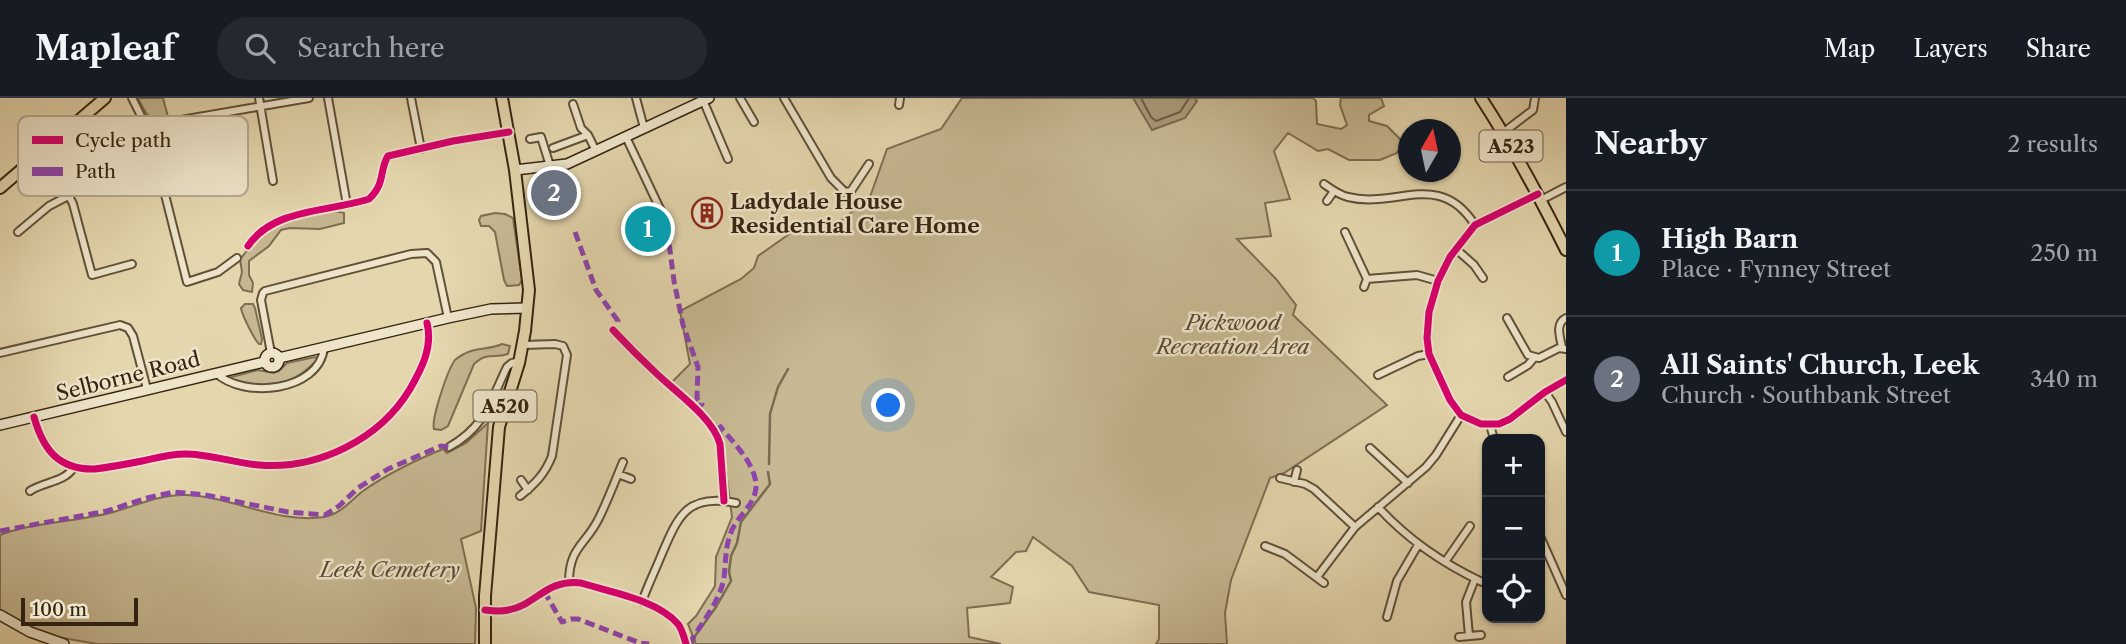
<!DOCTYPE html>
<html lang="en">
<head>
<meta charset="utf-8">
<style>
  :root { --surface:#171b24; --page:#242831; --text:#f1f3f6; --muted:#9ea1a6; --line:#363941; --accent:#c59692 }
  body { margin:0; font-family:"Libre Caslon Text",serif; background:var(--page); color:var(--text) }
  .controls { position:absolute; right:21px; bottom:21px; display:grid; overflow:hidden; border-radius:14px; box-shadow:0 2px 5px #0004 }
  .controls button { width:63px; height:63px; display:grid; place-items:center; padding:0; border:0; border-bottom:2px solid var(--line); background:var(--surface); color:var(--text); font:35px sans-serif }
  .compass { position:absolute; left:1398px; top:21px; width:63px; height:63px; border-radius:50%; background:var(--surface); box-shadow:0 2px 5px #0004; rotate:9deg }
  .scale { position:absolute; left:21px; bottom:18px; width:117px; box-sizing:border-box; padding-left:7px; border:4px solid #352411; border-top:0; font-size:19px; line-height:24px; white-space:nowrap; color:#352411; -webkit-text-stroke:5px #ede4ca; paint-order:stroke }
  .you { position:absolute; left:889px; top:308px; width:24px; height:24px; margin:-18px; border:5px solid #fff; border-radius:50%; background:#1a73e8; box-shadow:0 0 0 10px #1a73e833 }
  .badge { display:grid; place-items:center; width:46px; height:46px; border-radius:50%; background:var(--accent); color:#fff; font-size:23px; font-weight:700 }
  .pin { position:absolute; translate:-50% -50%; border:4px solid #fff; box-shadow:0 2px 7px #0006 }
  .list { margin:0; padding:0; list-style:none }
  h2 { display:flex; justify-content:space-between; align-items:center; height:91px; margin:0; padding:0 28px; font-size:30px }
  h2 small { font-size:23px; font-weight:400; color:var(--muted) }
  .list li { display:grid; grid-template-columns:46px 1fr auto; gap:21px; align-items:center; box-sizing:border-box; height:126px; padding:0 28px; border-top:2px solid var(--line) }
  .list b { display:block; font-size:26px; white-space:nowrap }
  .list p { margin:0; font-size:23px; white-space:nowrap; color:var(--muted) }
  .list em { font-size:23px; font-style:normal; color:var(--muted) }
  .icon { flex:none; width:38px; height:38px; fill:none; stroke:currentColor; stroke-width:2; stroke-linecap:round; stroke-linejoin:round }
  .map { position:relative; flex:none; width:1566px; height:546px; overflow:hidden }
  header { display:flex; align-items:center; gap:42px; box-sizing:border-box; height:98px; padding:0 35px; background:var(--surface); border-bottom:2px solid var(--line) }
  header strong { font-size:33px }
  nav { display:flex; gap:38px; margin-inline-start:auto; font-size:24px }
  .search { width:490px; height:63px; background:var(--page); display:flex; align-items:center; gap:18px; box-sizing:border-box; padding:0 24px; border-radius:38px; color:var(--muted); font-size:26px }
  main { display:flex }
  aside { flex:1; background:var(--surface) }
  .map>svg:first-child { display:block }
</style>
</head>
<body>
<header>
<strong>Mapleaf</strong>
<div class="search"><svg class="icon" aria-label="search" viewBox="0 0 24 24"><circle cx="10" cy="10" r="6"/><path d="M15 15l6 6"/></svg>Search here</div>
<nav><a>Map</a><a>Layers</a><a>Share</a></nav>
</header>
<main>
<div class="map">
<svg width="1566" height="546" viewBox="0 0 1566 546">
  <rect width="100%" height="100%" fill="#e4d6ad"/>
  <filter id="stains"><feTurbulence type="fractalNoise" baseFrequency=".00286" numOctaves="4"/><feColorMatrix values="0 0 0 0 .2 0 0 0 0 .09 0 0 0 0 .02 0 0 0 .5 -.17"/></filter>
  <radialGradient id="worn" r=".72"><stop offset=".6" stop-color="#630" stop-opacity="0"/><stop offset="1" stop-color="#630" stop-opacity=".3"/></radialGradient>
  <path fill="#c6b892" stroke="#7e6e52" stroke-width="2" d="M138 0H163L168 19C148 23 146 17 138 0Z
    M962 0H1313L1316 3 1317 26 1341 31 1347 27 1340 7 1341 0H1381L1384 8 1369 17V23L1387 28 1403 44 1397 55 1380 62H1349L1328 51 1318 53 1288 35 1274 53 1290 101 1265 105 1271 138 1237 141 1276 181 1296 207 1293 217 1387 307 1284 375 1270 380 1231 482 1225 515 1227 546H1156L1159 541V507L1089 494 1072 468 1033 439 1026 453 1016 454 991 479 1013 489 1010 505 967 510 969 539 1001 546H696L688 526 696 518 715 488 716 459 732 419 721 334 706 316 672 284 690 266 680 213 741 181 754 170 758 158 802 127 830 132 870 99 887 51 941 31Z
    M335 113 344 115V125L320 131 290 130 281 132 269 148 249 163V177L253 185 252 194 243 192 239 186 242 174 240 161C249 152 255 138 265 132 285 120 313 117 335 113Z
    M495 115 505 116 513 120 522 182 519 187 507 188 504 182 495 134 489 128H481L479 122 481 118Z
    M245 206H253L255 210 262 241 261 246H259C254 241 242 217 241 210Z
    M502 246 510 248 508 256C494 261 488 253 474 266L448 328 441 332 434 331C431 321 448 271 455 262 457 260 462 257 464 256 475 249 490 252 502 246Z
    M315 259 318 261C290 291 264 293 228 280L258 272 274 275 279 273 287 265Z
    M488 325 481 433 461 441 476 510 475 546H97L46 537 0 512V437C34 424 74 424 110 415 136 408 160 396 187 397 233 399 277 426 324 419 341 416 350 403 363 393 387 376 416 362 443 351L447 355 466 345Z"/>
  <path fill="#a89978" stroke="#7a6a4f" stroke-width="2" d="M1133 0H1194L1197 3 1185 20 1152 32Z"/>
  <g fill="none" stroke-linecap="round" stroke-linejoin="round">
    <path stroke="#6e5e44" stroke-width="2" d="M1141 0 1151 19 1156 23 1180 14 1189 0"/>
    <path stroke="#7a6a4f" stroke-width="2.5" d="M769 366 770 316 778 289 788 271
      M693 546 695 538 716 509 731 483 729 474 731 458 737 445 741 424 770 386 768 374"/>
    <g stroke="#615038" stroke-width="10">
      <path id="street" d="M132 0 146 28 152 45 187 184 218 174 237 160
        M259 0 273 83
        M328 0 347 107
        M411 0 421 51
        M636 0 644 30
        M740 0 754 24
        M784 0 831 80 845 94 851 93 869 66
        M703 2 728 61
        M573 6 581 30 588 37 596 53
        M899 7 900 0
        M146 28 309 0
        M1504 34 1533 12 1535 0
        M626 39 670 132
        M530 41 541 39 550 68
        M553 50 588 37
        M46 51 73 106 92 177 132 166
        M1324 86C1331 91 1339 97 1348 99 1397 111 1439 71 1475 127
        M1538 96 1475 127 1450 159 1438 183 1429 214 1427 240 1429 256 1450 302 1461 317 1481 326H1499L1510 321 1545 294 1566 282
        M1541 102 1566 89
        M1327 103 1334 93
        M18 134 49 108 70 97
        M1345 134 1367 181 1364 189
        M248 148C273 110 329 114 369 101 386 85 379 72 388 58L453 43 509 34
        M1456 151 1474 167 1483 180
        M1367 181 1417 177 1438 183
        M1507 220 1528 257 1539 260 1559 250 1566 251
        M613 232C627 247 642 262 657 276 677 295 713 320 720 346L724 403
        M1562 249C1560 239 1555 225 1566 220
        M0 255 120 227 128 230 133 238 147 291
        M271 255 261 202 263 195 265 193 411 156 427 155 436 164 448 220
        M216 275C243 301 319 294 324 250
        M1378 277 1418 258 1429 256
        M1508 279 1528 267 1534 260
        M1545 294 1552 304 1566 334
        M34 319C43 351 58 372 95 371 111 369 127 366 142 363 156 360 171 356 185 356 210 356 234 365 259 367 318 372 380 341 410 291 422 270 433 249 427 225
        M1490 327 1494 341
        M449 349C485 329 490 304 507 269L512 265 520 263
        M1370 350 1408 385
        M618 376 631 381
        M1280 380 1305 386 1314 391 1355 429
        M521 382 528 392
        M1294 384 1297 372
        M30 393C45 383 64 385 74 369
        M520 398C535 386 545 376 552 358L567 257 563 248 555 246 523 247
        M1378 409C1408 442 1442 465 1482 484
        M1540 438 1566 497
        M1265 448 1285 456 1324 485
        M1445 464 1470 428
        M1317 479 1355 429 1426 369 1436 357 1461 317
        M569 484C569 449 586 447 599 420 608 402 615 383 623 364
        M642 504C647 489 655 473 661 458 678 418 687 395 736 405
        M485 512C492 513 500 514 508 512 537 507 545 481 581 485 610 494 658 502 678 526 682 531 684 539 686 546
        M1387 519 1397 483 1418 447
        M1469 538 1466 504 1475 481
        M1459 539 1481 537"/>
    </g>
    <g stroke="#352411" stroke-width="12">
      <path id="secondary" d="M515 72 567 66 709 0
        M265 262a7 7 0 1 1 14 0a7 7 0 1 1-14 0Z
        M279 260 448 220 491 211 527 210
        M0 327 264 264
        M0 517 30 534 64 546"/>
    </g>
    <g stroke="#352411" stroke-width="14">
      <path id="highway" d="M1481 0C1513 49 1540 100 1566 152
        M0 90 105 0
        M485 546V498L499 329 519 265 525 233 529 192 515 72 502 0"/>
    </g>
    <use href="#street" stroke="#ede4ca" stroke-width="6"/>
    <use href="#secondary" stroke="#ede4ca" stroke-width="9"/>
    <use href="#highway" stroke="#e4d6ad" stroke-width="10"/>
    <path stroke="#8e44ad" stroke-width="5" stroke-dasharray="10 5" stroke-linecap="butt" d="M670 132 668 137 674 183 683 227 698 269 697 300 702 306 698 310
      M575 134 596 192 618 223 613 232
      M0 433 107 413 147 400 174 394 205 397 288 414 325 417 339 408 358 390 388 371 441 348 449 349
      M544 493 562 524 571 521H578L640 545 649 546
      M689 546C701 526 720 503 724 480 726 463 725 448 732 432 740 414 761 403 755 380 750 360 731 342 719 327"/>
    <g stroke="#ede4ca" stroke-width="11">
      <path id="cycleway" d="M1538 96 1475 127 1450 159 1438 183 1429 214 1427 240 1429 256 1450 302 1461 317 1481 326H1499L1510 321 1545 294 1566 282
        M248 148C273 110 329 114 369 101 386 85 379 72 388 58L453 43 509 34
        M613 232C627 247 642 262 657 276 677 295 713 320 720 346L724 403
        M34 319C43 351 58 372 95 371 111 369 127 366 142 363 156 360 171 356 185 356 210 356 234 365 259 367 318 372 380 341 410 291 422 270 433 249 427 225
        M485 512C492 513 500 514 508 512 537 507 545 481 581 485 610 494 658 502 678 526 682 531 684 539 686 546"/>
    </g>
    <use href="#cycleway" stroke="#d6006c" stroke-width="7"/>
  </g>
  <defs>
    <g id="building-ring" transform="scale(1.575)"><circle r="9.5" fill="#ede4ca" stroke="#8f2418" stroke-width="1.5"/><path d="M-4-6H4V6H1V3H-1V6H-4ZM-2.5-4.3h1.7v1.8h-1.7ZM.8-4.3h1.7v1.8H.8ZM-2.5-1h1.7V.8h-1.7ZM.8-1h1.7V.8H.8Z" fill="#8f2418"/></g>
  </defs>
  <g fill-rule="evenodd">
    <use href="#building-ring" x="707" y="115"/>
  </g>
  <g text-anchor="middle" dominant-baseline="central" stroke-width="5" stroke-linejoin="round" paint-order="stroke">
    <g fill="#ede4ca" stroke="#6c5e48" stroke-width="2">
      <rect x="1479.5" y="32.5" width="63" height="31" rx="5"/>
      <rect x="473.5" y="292.5" width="63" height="31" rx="5"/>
    </g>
    <g font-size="19" font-weight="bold" fill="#352411">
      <text x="1511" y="48">A523</text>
      <text x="505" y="308">A520</text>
    </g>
    <g font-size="21" font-weight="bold" fill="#352411" stroke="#ede4ca" text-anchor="start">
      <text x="730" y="103">Ladydale House<tspan x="730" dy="24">Residential Care Home</tspan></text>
    </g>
    <g font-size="21" font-style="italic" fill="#594931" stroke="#ede4ca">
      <text x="1233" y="224">Pickwood<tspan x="1233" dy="24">Recreation Area</tspan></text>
      <text x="390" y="471">Leek Cemetery</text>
    </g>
    <g font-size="21" fill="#352411" stroke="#ede4ca">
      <text transform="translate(128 278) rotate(-14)">Selborne Road</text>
    </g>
  </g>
  <rect x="18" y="18" width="230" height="80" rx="10" fill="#ede4ca" stroke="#b6aa92" stroke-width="2"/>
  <rect x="32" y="38" width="31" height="8" fill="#d6006c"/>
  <rect x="32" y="69" width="31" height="9" fill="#8e44ad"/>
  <g font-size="19" fill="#352411">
    <text x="75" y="49">Cycle path</text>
    <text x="75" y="80">Path</text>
  </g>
  <rect width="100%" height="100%" filter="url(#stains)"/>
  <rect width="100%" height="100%" fill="url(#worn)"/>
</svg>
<div class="controls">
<button>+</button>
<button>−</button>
<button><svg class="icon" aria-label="locate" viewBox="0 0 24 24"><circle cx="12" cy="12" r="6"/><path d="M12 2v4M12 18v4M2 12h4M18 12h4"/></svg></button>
</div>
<svg class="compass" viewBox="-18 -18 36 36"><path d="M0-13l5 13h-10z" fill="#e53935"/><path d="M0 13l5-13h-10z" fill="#9ea1a6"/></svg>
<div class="scale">100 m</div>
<div class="you"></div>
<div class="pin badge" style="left:648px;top:131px;background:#0f9aa8">1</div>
<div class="pin badge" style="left:554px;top:95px;background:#6b7280">2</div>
</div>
<aside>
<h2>Nearby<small>2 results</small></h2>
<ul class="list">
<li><span class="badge" style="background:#0f9aa8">1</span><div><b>High Barn</b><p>Place · Fynney Street</p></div><em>250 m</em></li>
<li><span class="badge" style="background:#6b7280">2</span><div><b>All Saints' Church, Leek</b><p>Church · Southbank Street</p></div><em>340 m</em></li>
</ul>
</aside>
</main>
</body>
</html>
